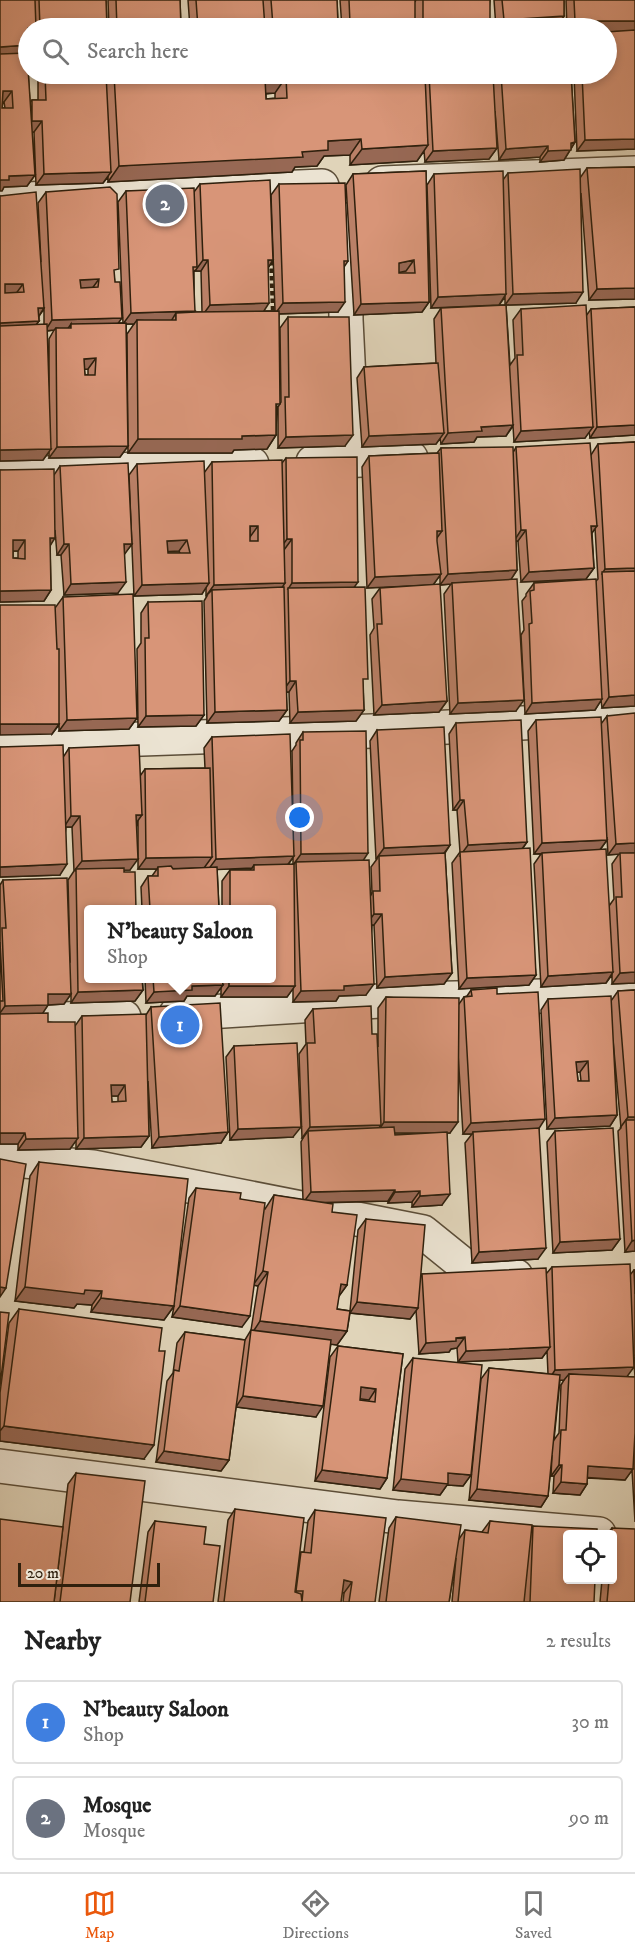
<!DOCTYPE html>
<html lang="en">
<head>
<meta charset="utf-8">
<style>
  :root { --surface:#fff; --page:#f2f2f2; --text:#222; --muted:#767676; --line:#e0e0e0; --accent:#ea580c }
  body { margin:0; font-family:"IM FELL DW Pica",serif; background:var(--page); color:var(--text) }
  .controls { position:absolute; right:18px; bottom:18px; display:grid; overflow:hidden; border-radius:6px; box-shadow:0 3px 9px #0003 }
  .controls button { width:54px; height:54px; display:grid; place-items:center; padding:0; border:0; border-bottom:2px solid var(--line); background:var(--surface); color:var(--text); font:30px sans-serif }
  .scale { position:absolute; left:18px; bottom:15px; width:142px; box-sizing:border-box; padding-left:6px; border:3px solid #2f200d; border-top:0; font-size:16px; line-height:21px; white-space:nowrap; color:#2f200d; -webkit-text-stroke:4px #ebe3d2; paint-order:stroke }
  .you { position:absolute; left:300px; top:818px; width:21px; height:21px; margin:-15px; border:4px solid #fff; border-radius:50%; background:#1a73e8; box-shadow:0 0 0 9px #1a73e833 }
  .badge { display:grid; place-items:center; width:39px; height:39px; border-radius:50%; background:var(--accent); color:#fff; font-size:20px; font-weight:700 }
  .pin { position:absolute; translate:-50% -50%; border:3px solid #fff; box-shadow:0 2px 6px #0006 }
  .popup { position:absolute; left:84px; top:905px; width:192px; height:78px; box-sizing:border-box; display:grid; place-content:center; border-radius:6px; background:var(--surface); filter:drop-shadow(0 2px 4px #0005); font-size:20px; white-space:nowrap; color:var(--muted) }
  .popup b { font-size:22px; color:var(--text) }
  .popup::after { content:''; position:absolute; left:50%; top:100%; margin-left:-12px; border:12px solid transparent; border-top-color:var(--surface) }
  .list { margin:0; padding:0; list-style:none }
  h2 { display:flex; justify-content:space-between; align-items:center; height:78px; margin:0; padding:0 24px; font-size:26px }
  h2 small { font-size:20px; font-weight:400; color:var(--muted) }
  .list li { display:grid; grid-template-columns:39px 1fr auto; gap:18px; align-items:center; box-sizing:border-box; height:84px; margin:0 12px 12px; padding:0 12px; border:2px solid var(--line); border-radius:6px }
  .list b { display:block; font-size:22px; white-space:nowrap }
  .list p { margin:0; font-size:20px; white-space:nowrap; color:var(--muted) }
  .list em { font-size:20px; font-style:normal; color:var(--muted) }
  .icon { flex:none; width:33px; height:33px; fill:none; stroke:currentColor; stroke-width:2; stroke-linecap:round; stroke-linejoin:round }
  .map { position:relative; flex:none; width:635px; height:1602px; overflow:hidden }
  .search { position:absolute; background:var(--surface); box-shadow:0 3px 9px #0003; left:18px; right:18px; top:18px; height:66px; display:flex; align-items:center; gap:15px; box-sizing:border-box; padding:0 21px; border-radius:33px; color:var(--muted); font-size:22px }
  .sheet { height:270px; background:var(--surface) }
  nav { display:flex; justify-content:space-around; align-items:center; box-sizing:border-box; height:84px; border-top:2px solid var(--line); background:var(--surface); font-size:16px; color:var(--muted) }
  nav a { display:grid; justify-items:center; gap:3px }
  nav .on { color:var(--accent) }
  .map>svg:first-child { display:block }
</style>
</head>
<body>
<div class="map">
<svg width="635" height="1602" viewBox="0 0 635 1602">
  <rect width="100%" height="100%" fill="#e0d4b9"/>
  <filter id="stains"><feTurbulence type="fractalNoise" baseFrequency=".00333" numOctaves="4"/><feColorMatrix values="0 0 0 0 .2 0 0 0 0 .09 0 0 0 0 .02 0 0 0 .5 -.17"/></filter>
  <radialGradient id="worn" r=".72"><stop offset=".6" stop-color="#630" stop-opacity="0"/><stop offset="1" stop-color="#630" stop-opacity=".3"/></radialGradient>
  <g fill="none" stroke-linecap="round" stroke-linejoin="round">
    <g stroke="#5b4d38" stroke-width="36">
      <path id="minor" d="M382 183 635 173
        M0 198 27 199 322 186
        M345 220 346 320 353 461
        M313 462 411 458
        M0 475 252 464
        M0 744 372 731 635 717
        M176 1014 412 999 635 994
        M0 1021 124 1017
        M0 1159 93 1167 423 1232 480 1278 516 1276
        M0 1466 398 1517 599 1534"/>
    </g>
    <path stroke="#2f200d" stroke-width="4" stroke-dasharray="4.5 3" stroke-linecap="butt" d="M271 261 273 316"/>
    <use href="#minor" stroke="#ebe3d2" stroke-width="33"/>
  </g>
  <path fill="#ba8067" stroke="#2f200d" stroke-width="1.5" fill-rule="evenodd" d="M0 0H106L107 28H28L27 55 30 103 32 100H38V74H419V75H421V74H535H528V76L538 75V74H571L575 142 564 160 540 162V157L499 160 495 111 497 148 489 159 425 162 424 151 417 161 350 165V155L324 156 317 166 295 167 292 172 108 182V177L103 183 36 185 34 132H32L35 175 27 186 4 187 2 191ZM275 93V98L266 99V94ZM3 102H4L5 108H2Z
    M108 0H180L181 28H109Z
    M188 0H337L338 24 335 28H190Z
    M340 0H415V2L416 0H490L487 28H415V21L410 28H342Z
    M494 0H564V16L557 27 496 28Z
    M566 0H635V149L577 151 574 74H606V28H567Z
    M635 167V299L589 300 581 193 576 303 506 305 510 365 515 358 513 320 521 309 586 316 591 309 635 307V435L590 438 589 431 585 438 514 442 513 426 506 436 477 437 474 442 441 444 440 438 436 444 362 447 357 378 364 367 436 363 434 319 441 308 480 306 431 308 427 185 434 174 503 180 508 173 580 178 587 168ZM505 297V305H499Z
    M426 171 429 302 422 312 354 315 346 185 353 174Z
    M200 184 273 260 268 268 264 311H275L271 195 279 184 348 261 344 267 338 312 279 314 276 435 267 449 234 450 232 453H128L127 334 134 324H126L128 446 120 457 49 458V451L43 460 0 461V196L41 262 38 203 46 192 114 275 119 323H123L118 202 126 191 194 192ZM195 270V271H201L202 312H194V272ZM44 309V325H36L39 321V316ZM54 330 49 339V394L47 331ZM84 369H88V375H85Z
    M288 317 345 446 278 448V407L281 402 280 328Z
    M635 442V706L602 708 601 700 595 710 525 714 521 635 524 630 522 601 526 596V594L534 583 596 581 598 579 595 528 592 533 594 568 586 579 521 582 518 541H516L517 570 511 579 516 711 450 714 444 594 451 584 440 585V575L433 585 447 701 439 712 374 715 370 635 374 628 372 599 380 588 422 585 367 588 362 467 369 456 437 453 441 448 514 451 516 447 591 455 598 444Z
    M286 458 355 587 363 686 364 710 356 721 290 723 289 692H286L287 710 279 721 207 723 204 601 207 596H206V587L202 594 134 596 129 475 137 464 204 473 212 462 282 463ZM168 551H179L180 553H168Z
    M60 466 132 544 124 554 118 593 64 595 61 555H57L55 530 50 546 51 590 44 601 0 602V470L54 475ZM13 551H18V558H13Z
    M63 597 137 718 129 729 59 731V725L52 734 55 608Z
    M148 602 204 715 196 726 138 727 137 649 141 643V613Z
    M607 716 635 983 612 984V975L606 983 541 987 534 864 541 854H534L528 731 536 720 601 724ZM607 837 608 855 619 854 612 864 614 899 609 906 600 850 607 840Z
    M456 723 527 842 523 848 536 975 529 985 459 989 452 863 460 852 457 810H453L449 734Z
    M377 730 450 845 445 853 452 973 444 984 377 988 374 925H372L366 995 339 996 336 1001 293 1002V988L287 997H221V987L215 996H187L184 1001 146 1003 145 978H272V909H222V881L230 870H250L252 868 217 869 219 909H142L141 887 148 876H152L157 869H138V820L137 822 130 870H124V872L136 909 143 990 135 1001 71 1003V994L64 1004 48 1005 42 1013 48 1022 75 1026 82 1016 146 1015 151 1007 228 1132 221 1143 152 1148 148 1081 149 1136 141 1147 76 1149V1140L70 1149 18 1150V1144H0V885L3 880 70 961 68 880 74 871 72 827H66L60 875 0 877V747L64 756 69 748 140 776 145 769 205 768 204 748 212 737 293 820 292 751 296 745V743L303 732 363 860 371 895 372 893 371 867 377 859H376L370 741ZM293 857V865H288ZM111 1096H118V1102H112Z
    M471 990 497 994 539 1128 538 1259 472 1263 465 1143 472 1134H463L458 1053 450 1133H447L442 1205 412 1207V1202L388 1203V1201L322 1203 332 1212 347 1285 338 1297 337 1309 350 1311 358 1230 366 1219 421 1276 422 1274H546L552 1267 630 1275 634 1270H635V1522L632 1470 625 1480 587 1478V1484L580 1495 553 1493 554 1476H551L552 1455 548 1496 541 1507 469 1500 481 1379 489 1368 548 1374 547 1351 542 1358 458 1362 457 1348 451 1349 449 1352 419 1354 416 1310 410 1319 350 1313 347 1331 337 1345 331 1344 316 1417 236 1407 229 1460 221 1471 156 1462 167 1381 173 1373 177 1343 185 1332 245 1340 251 1330 258 1286 254 1285 242 1327 172 1317 174 1306 164 1320 91 1312 92 1305 77 1304 74 1308 15 1301 30 1176 39 1162 175 1295 189 1198 196 1188 240 1199 265 1209 274 1195 303 1200 301 1142 303 1138H302L299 1054 306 1044 305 1020 313 1009 372 1034 378 1047V1008L386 997 459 1004 464 997 467 996ZM394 1133H436L395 1135ZM633 1350 635 1377H627ZM560 1380H564L561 1385 559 1433 554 1440Z
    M635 990V1251L625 1252 618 1131 621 1128 613 1040 617 1115 610 1126 547 1129 541 1010 548 999 611 1001 618 991ZM577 1072H580L581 1081H578Z
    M234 1046 293 1137 230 1140 226 1057Z
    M555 1131 620 1239 612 1250 553 1253 547 1142Z
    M19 1309 144 1459 0 1441V1393L9 1323Z
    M338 1346 403 1354 387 1478 380 1489 315 1481 330 1357Z
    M413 1358 471 1475 463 1486 447 1485 440 1495 393 1490 405 1369Z
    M76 1473 130 1602H54L68 1484Z
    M235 1509 300 1554 301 1552H304L308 1521 315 1510 375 1602H343L344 1593 342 1592 341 1602H218L228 1520Z
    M396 1517 459 1539 465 1530 482 1532 490 1521 531 1528 533 1526 594 1602H452L456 1558 449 1602H379L389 1528Z
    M155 1521 204 1544 213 1602H139L148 1532Z
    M612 1528 635 1602H600L602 1580H612V1534H607Z"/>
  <path fill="#976854" stroke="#2f200d" stroke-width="1.5" d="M564 16 557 27 498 28 504 20Z
    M415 21 410 28H346L350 23Z
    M575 21H635V31L606 32V28H570Z
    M490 23 487 28H420L423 24Z
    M338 24 335 28H271L273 26Z
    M28 45V55L0 57V47Z
    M457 74H470L467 77H454Z
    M286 77 275 93 254 94 265 78Z
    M3 91H12L4 102H0Z
    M32 121H42L34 132H25Z
    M361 139 350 155 324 156 317 166 295 167 292 172 108 182 119 166 302 152 328 141Z
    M635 139V149L577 151 585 140Z
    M575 142 564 160 540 162 548 151Z
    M428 145 417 161 350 165 362 149Z
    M548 146 540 157 499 160 506 149Z
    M497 148 489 159 425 162 433 151Z
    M111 172 103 183 36 185 44 174Z
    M35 175 27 186 4 187 2 191H0V180L9 176Z
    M203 260H208L201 271H195Z
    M268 260H273L266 271Z
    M414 260 406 271 392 274 399 263Z
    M99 279 91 290 72 291 80 280Z
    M5 284H23L15 295H0Z
    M635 288V299L589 300 597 289Z
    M583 292 576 303 505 305 513 294Z
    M506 294 499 305 431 308 438 297Z
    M345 302 338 312 275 314 283 303Z
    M429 302 422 312 354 315 361 304Z
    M269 303 262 314 202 316 210 305Z
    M38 308H44L37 319Z
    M195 311 187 322 176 320V313L170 323 137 320 134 324H123L131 313Z
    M122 318 114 329 71 328V324L67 330 56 328 54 330 45 331 52 320Z
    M39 321 31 331 0 333V323Z
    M96 358 88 369 76 370 84 359Z
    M513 425 506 436 477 437 474 442 441 444 448 433 481 427Z
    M635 425V435L590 438 597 427Z
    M593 427 585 438 514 442 521 431Z
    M444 433 436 444 362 447 369 436Z
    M276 435 267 449 234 450 232 453H128L138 439Z
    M353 435 345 446 278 448 286 437Z
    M128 446 120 457 49 458 57 447Z
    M51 449 43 460 0 461V450Z
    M250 526H258L250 537Z
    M591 526H597L589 537Z
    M521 530H526L518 541H514Z
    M437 531H442L434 542Z
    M50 538H55L48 549Z
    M287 539H292L284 550H279Z
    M13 540H25L18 551H6Z
    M187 540 179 551 160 552 167 541Z
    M64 544H69L61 555H57Z
    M124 544H132L124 555Z
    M594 568 586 579 521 582 529 572Z
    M635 568V578L602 574 605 569Z
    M517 570 510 581 452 583 451 584 440 585 448 574Z
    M441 574 433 585 367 588 375 577Z
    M126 582 118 593 64 595 71 584Z
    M358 582 350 593 288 589 292 583Z
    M209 583 202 594 134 596 142 585Z
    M285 583 278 594 212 590 206 596 214 585Z
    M51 590 44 601 0 602V591Z
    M290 681H296L289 692H282Z
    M635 695V706L602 708 609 697Z
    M602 699 595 710 525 714 532 703Z
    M524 700 516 711 450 714 458 703Z
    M447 701 439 712 374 715 382 705Z
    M287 710 279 721 207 723 215 712Z
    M364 710 356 721 290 723 298 712Z
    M204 715 196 726 138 727 146 716Z
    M137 718 129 729 59 731 67 720Z
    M0 724H59L52 734 0 735Z
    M460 800H464L457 810H453Z
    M136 815H142L134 826Z
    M71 816H80L72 827H64Z
    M607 840 599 851 534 854 542 843Z
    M527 842 519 853 460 856 468 845Z
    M635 843V853L608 855 616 844Z
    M450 845 442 856H379L376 859 384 848Z
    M368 853 361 864 296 862 293 865 301 854Z
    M294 856 286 867 254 865 252 868 208 870 216 859Z
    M212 857 204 868 158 869V867L157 869H138L146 858Z
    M138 859 130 870 76 871V869L74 871 82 861Z
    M67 864 60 875 0 877V867Z
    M374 914H382L374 925H366Z
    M613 972 606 983 541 987 548 976Z
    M635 972V983L612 984 620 973Z
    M452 973 444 984 377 988 385 977Z
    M536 975 529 985 459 989 467 978Z
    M374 984 366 995 339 996 336 1001 293 1002 301 991 344 986Z
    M223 985 215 996H187L184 1001 146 1003 154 992 192 986Z
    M229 986H295L287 997H221Z
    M143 990 135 1001 71 1003 78 992Z
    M48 994H71L64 1004 48 1005 41 1016 0 1017V1013L5 1006Z
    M588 1061 580 1072 568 1073 576 1062Z
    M111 1085H125L118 1096H103Z
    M617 1115 610 1126 547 1129 555 1118Z
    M628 1117H635V1127L626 1120 620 1128Z
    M545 1119 538 1130 473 1132 472 1134H463L471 1123Z
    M384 1122H458L450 1133H377Z
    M381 1125 373 1136 308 1131 303 1138H302L310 1127Z
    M301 1127 293 1137 230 1140 238 1129Z
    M228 1132 221 1143 152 1148 159 1137Z
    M0 1133H25L18 1144H0Z
    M149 1136 141 1147 76 1149 84 1138Z
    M78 1138 70 1149 18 1150 26 1139Z
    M395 1190 388 1201 303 1203 311 1192Z
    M420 1191 412 1202 388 1203 395 1192Z
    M450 1194 442 1205 412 1207 420 1196Z
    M620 1239 612 1250 553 1253 560 1242Z
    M635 1240V1251L625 1252 632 1241Z
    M546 1248 538 1259 472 1263 479 1252Z
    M263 1271 268 1272 258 1286 253 1285Z
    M341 1284 347 1285 337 1299Z
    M0 1287 6 1288 0 1297Z
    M25 1287 85 1290 102 1291 92 1305 77 1304 74 1308 15 1301Z
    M101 1298 174 1306 164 1320 91 1312Z
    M357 1302 418 1308 410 1319 350 1313Z
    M180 1306 250 1316 242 1327 172 1317Z
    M260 1321 347 1331 337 1345 251 1335Z
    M465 1337 457 1348 451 1349 449 1352 419 1354 426 1343Z
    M550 1347 542 1358 458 1362 466 1351Z
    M634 1367 626 1378 569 1374 564 1380 548 1381 555 1370Z
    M361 1387 376 1389 369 1400 354 1398Z
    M243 1396 323 1406 316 1417 236 1407Z
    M4 1426 154 1445 144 1459 0 1441V1431Z
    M164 1451 229 1460 221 1471 156 1462Z
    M559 1465H562L554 1476H551Z
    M588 1466 633 1469 625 1480 580 1477Z
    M322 1470 387 1478 380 1489 315 1481Z
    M448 1473 471 1475 463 1486 447 1485 440 1495 393 1490 401 1479Z
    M561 1482 587 1484 580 1495 553 1493Z
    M477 1489 548 1496 541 1507 469 1500Z
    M344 1580 352 1582 344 1593 336 1591Z"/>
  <path fill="#d89578" stroke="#2f200d" stroke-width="1.5" fill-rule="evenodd" d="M0 0H35L36 28H28V45L0 47Z
    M39 0H106L107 28H40Z
    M116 0H180L181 28H117Z
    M196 0H263L265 28H198Z
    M271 0H337L338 24 273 26Z
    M349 0H415V21L350 23Z
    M423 0H490V23L423 24Z
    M502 0H564V16L504 20Z
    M574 0H635V21H575Z
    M319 27V28H278Z
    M567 27V28H542Z
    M635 30V139L585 140 582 74H606V32Z
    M27 53 35 175 9 176V180H0V54ZM3 91H12L13 108H2Z
    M45 74H106L111 172 44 174 42 121H32V100H46Z
    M114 74H419V75H425L428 145 362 149 361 139 328 141V150L302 152 303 157 119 166ZM286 77 287 98 266 99 265 78Z
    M429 74H462V79L475 78V74H493L497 148 433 151Z
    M501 74H528V76L547 74H571L575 142 571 143V150L548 151V146L506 149Z
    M635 167V288L597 289 587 168Z
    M580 169 583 292 513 294 508 173Z
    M426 171 429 302 361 304 353 174ZM414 260 415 273H399V263Z
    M503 171 506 294 438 297 434 174Z
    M270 180 273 260H268L269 303 210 305 208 260H203L200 184Z
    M345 183 348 261H344L345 302 283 303 279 184Z
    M110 187 117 194 119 269 114 270 115 282H120L122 318 52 320 46 192ZM99 279 98 287 81 288 80 280Z
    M194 188 197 267H193L195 311 131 313 126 191Z
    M36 192 44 308H38L39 321 0 323V196ZM5 284H23L24 292 5 293Z
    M506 305 513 425 481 427 482 431 448 433 441 308Z
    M586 305 593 427 521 431 517 355H523L521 309Z
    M635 307V425L597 427 591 309Z
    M279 311 280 404H276V435L242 436V439H138L137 320H176V313L196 312Z
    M288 317H349L353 435 286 437 285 397H289Z
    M126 323 128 446 57 447 56 328H71V324ZM96 358 95 375H85L84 359Z
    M47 324 51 449 0 450V326Z
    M438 363 444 433 369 436 364 367Z
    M635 442V568L605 569 598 444Z
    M590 443 597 526H591L594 568 529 572 526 530H521L516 447Z
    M513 447 517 570 448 574 441 448Z
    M439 453 442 531H437V541L441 574 375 577 369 456Z
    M357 457 358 582 292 583V539H287L286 458Z
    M282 460 285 583 214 585 212 462ZM250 526H258V541H250Z
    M204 461 209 583 142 585 137 464ZM187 540 190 553H168L167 541Z
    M128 463 132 544H124L126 582 71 584 69 544H64L60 466Z
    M54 469 55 538H50L51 590 0 591V470ZM13 540H25V559L13 558Z
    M635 571V695L609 697 602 572Z
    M517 579 524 700 458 703 452 583Z
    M596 579 602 699 532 703 529 624 532 623 530 591 534 590V583Z
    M440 584 447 701 382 705 377 624H382L380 588Z
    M284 587 287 710 215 712 212 590Z
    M365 587 368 679H363L364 710 298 712 296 681H290L288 588Z
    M133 594 137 718 67 720 63 597Z
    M202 601 204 715 146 716 145 638H149L148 602Z
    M0 605H55L57 649H59V724H0Z
    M635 713V843L616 844 607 716Z
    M601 717 607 840 542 843 536 720Z
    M521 720 527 842 468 845 464 800H460L456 723Z
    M444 727 450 845 384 848 377 730Z
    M366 731 368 853 301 854 300 740H303V732Z
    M290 734 294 856 216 859 212 737Z
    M63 745 67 864 0 867V747Z
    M139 745 142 815H136L138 859 82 861 80 816H71L69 748Z
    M210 768 212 857 146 858 145 769Z
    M530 848 536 975 467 978 460 852Z
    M606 849 613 972 548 976 542 853Z
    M445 853 452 973 385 977 382 914H374L373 891H380L379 856Z
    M620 853H635V972L620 973 616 897H622Z
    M369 860 374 984 344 986V990L301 991 296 862Z
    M294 864 295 986H229V978H272V909H230V870H254V865Z
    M171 866 173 869 217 867 219 909H150L148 876H158V867Z
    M124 868V872H135L136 909H88V978H142L143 990 78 992 76 869Z
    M67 878 71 994H48V1005L5 1006 2 928H6L3 880Z
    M0 942 3 1001H0Z
    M153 978H222L223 985 192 986V990L154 992Z
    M497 988V994L538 992 545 1119 471 1123 464 997 472 996 471 990Z
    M635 990V1117H628L618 991Z
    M611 996 617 1115 555 1118 548 999ZM588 1061 589 1081H578L576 1062Z
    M386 997 459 998 458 1122H384Z
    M220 1003 228 1132 159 1137 151 1007Z
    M371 1006 372 1034H377L381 1125 310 1127 307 1043H315L313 1009Z
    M48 1013V1022H75L78 1138 26 1139 25 1133H0V1014Z
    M146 1014 149 1136 84 1138 82 1016ZM111 1085H125L126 1101 112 1102Z
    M297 1043 301 1127 238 1129 234 1046Z
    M626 1120H635V1240L632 1241Z
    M394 1127 395 1135 447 1132 450 1194 420 1196V1191L395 1192V1190L311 1192 308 1131Z
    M539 1128 546 1248 479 1252 473 1132Z
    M613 1128 620 1239 560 1242 555 1131Z
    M0 1159 26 1164 6 1288 0 1287Z
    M39 1162 188 1179 174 1306 101 1298 102 1291 85 1290 84 1294 25 1287Z
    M196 1188 241 1193 240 1199 265 1203 250 1316 180 1306Z
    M274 1195 333 1204 332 1212 357 1215 347 1285 341 1284 337 1309 350 1311 347 1331 260 1321 268 1272 263 1271Z
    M366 1219 425 1225 418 1308 357 1302Z
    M630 1264 634 1367 555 1370 552 1267Z
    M546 1268 550 1347 466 1351 465 1337 456 1338V1341L426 1343 422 1274Z
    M634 1270H635V1294Z
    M19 1309 162 1328 159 1351H165L154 1445 4 1426Z
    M0 1312 9 1313 0 1386Z
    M251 1330 331 1340 323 1406 243 1396Z
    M185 1332 245 1340 229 1460 164 1451 174 1370 179 1371Z
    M338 1346 403 1354 387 1478 322 1470ZM361 1387 376 1389 375 1402 360 1400Z
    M413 1358 482 1365 471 1475 448 1473V1484L401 1479Z
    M489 1368 560 1375 548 1496 477 1489Z
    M569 1374 635 1377V1433L633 1469 588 1466 587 1484 561 1482 562 1465H559L561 1430H566Z
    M76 1473 145 1481 130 1602H60Z
    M235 1509 304 1518 295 1592 301 1594 302 1602H224Z
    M315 1510 386 1518 375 1602H349L352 1582 344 1580 341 1602H302L303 1591H296L301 1552 311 1553Z
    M396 1517 461 1525 449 1602H386Z
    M0 1519 63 1527 54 1602H0Z
    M155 1521 206 1527 204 1544 220 1546 213 1602H145Z
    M490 1521 532 1525 524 1602H458L465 1530 488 1533Z
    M533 1526 597 1529V1534H567V1580H595L594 1602H530Z
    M612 1528 635 1529V1602H607L609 1580H612Z"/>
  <rect width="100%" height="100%" filter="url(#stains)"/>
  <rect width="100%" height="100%" fill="url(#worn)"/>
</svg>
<div class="controls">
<button><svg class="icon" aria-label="locate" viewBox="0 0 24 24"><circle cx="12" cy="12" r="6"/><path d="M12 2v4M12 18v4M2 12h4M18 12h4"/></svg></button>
</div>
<div class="scale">20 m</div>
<div class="you"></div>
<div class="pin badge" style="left:180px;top:1025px;background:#3f7fe0">1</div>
<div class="popup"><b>N'beauty Saloon</b>Shop</div>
<div class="pin badge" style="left:165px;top:204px;background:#6b7280">2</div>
<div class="search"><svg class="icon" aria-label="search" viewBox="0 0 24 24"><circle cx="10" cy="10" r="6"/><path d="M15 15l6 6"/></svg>Search here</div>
</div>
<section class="sheet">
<h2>Nearby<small>2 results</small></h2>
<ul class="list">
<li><span class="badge" style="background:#3f7fe0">1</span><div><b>N'beauty Saloon</b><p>Shop</p></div><em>30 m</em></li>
<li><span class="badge" style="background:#6b7280">2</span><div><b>Mosque</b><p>Mosque</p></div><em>90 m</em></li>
</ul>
</section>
<nav>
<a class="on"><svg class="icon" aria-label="map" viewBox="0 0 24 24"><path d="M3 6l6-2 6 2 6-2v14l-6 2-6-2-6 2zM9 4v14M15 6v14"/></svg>Map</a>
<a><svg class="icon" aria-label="directions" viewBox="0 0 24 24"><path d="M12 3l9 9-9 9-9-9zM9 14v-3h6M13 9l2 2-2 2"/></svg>Directions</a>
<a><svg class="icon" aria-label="saved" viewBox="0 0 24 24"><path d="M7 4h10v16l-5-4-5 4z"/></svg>Saved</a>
</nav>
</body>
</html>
